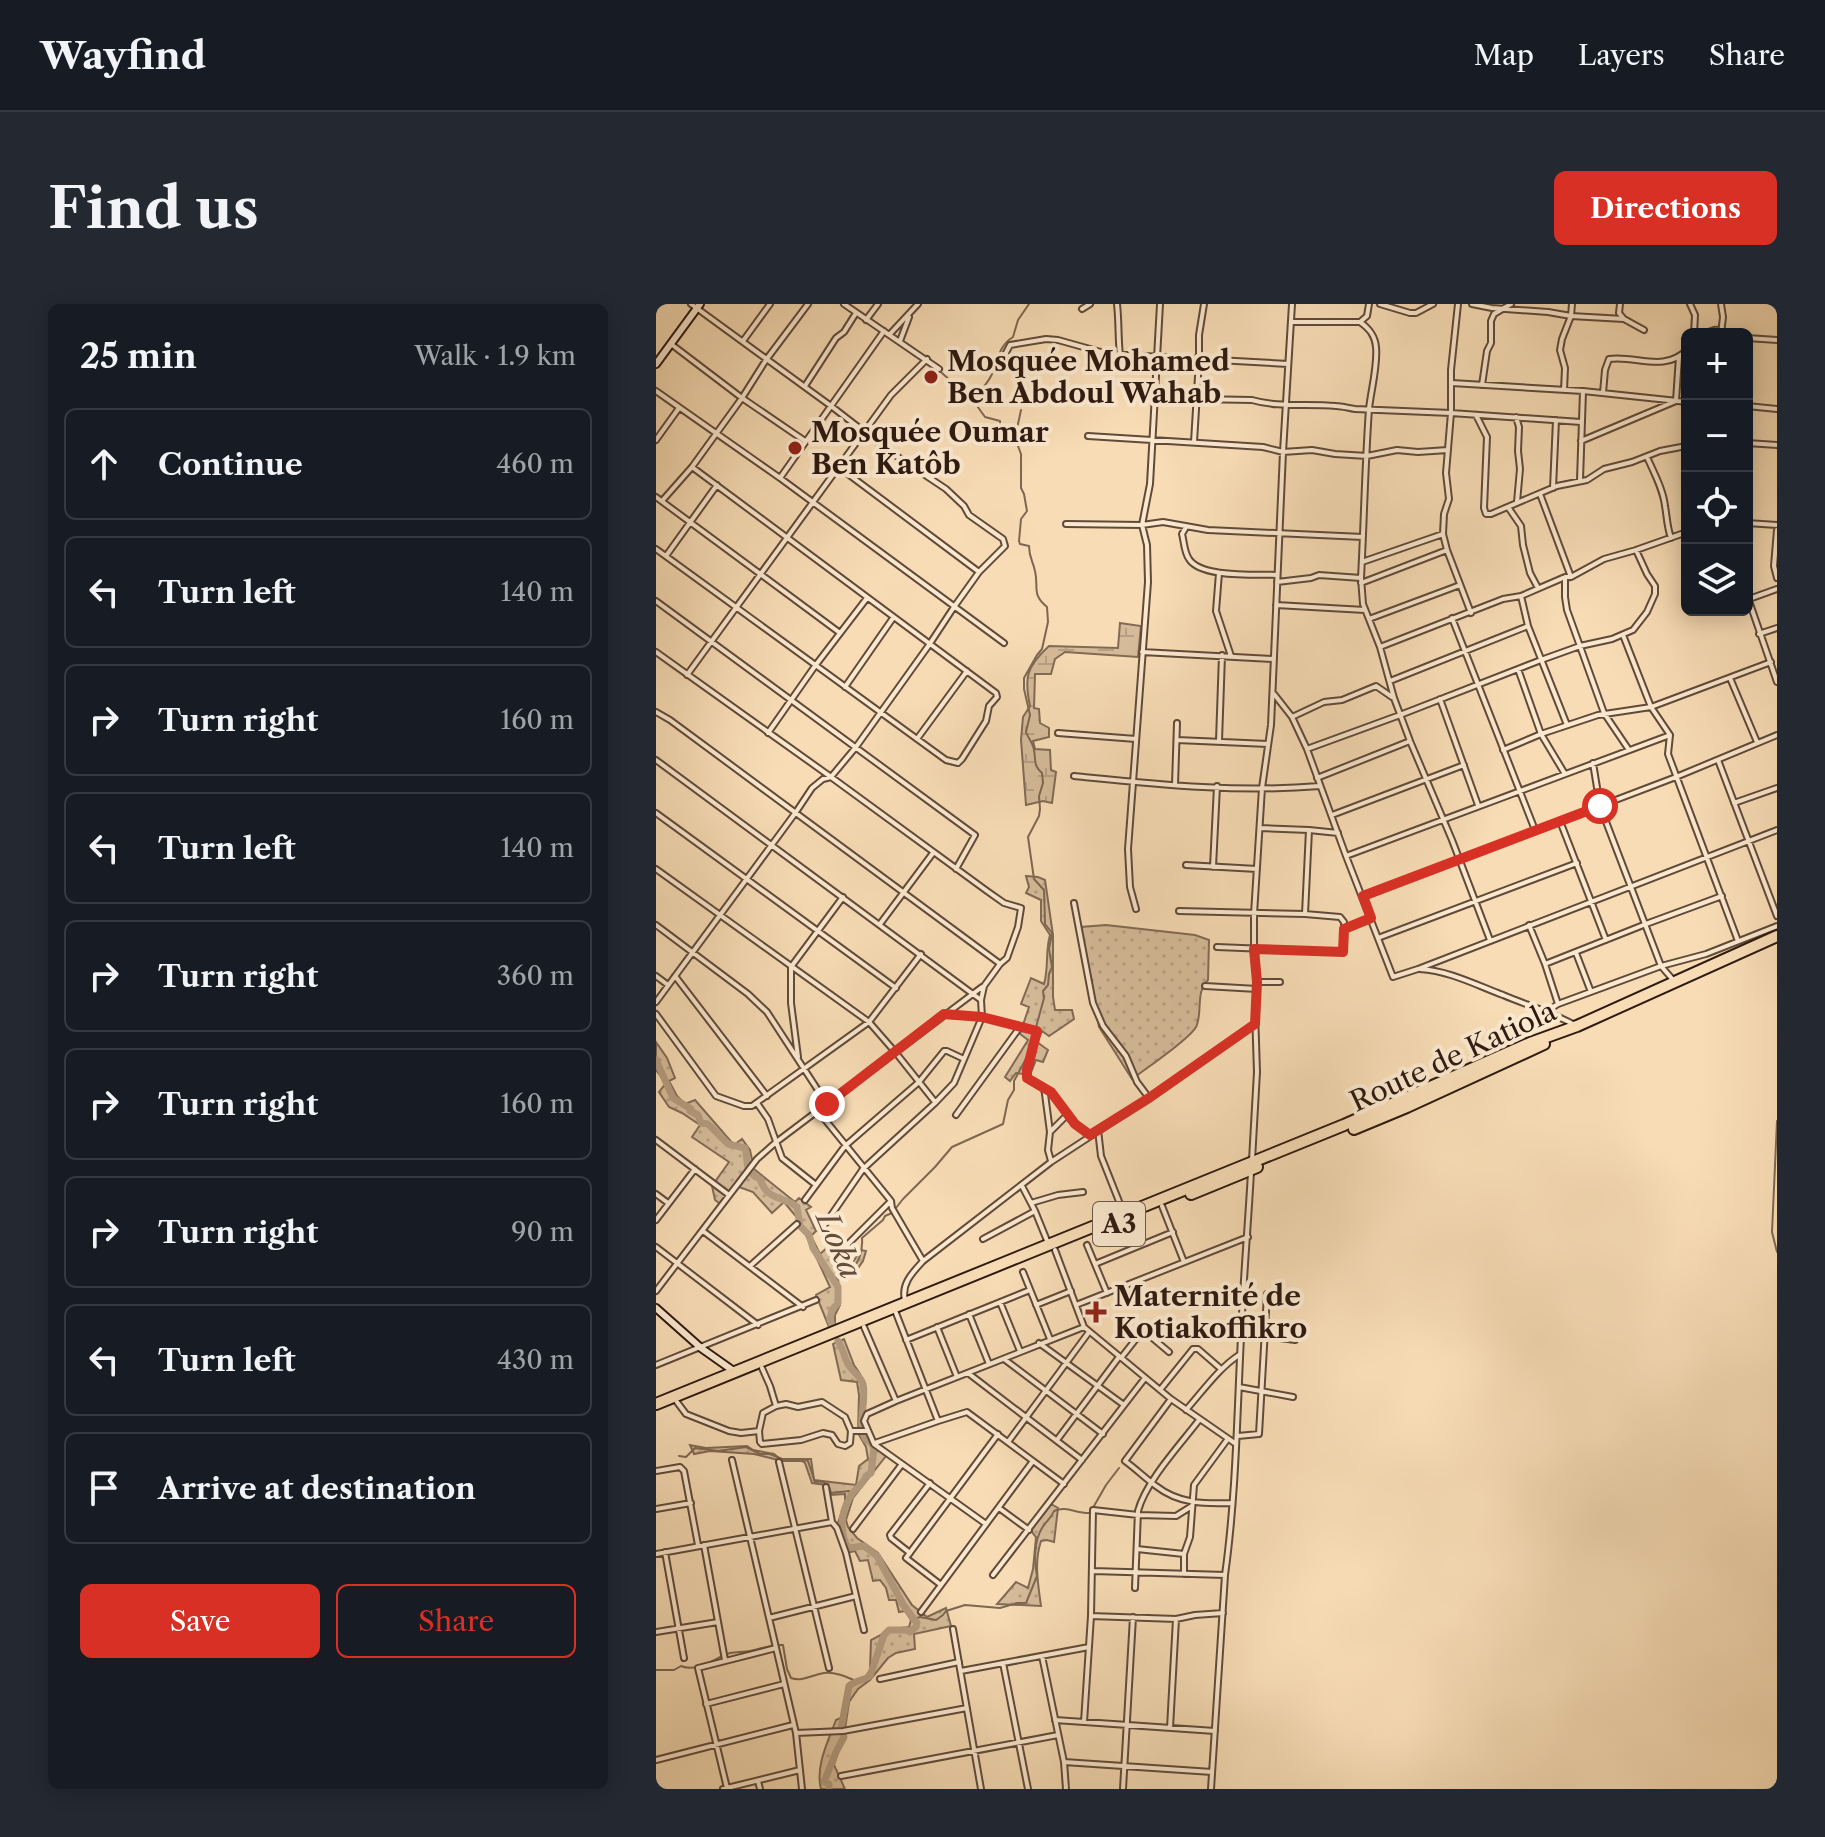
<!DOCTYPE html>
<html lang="en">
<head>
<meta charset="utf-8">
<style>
  :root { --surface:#171b24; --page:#242831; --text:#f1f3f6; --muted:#9ea1a6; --line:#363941; --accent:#d93025 }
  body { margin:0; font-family:"Libre Caslon Text",serif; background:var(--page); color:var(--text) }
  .controls { position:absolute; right:24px; top:24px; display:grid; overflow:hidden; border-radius:12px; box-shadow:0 4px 20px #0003 }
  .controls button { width:72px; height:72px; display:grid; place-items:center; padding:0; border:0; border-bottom:2px solid var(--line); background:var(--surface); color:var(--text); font:40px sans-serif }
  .stop { position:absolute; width:24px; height:24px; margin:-18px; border:6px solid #d93025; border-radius:50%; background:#fff }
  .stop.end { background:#d93025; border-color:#fff; box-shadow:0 2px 8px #0008 }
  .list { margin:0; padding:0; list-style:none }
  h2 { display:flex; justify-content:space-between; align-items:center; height:104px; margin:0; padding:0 32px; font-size:34px }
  h2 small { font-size:26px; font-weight:400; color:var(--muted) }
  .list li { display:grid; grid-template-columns:52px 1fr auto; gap:24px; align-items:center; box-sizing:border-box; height:112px; margin:0 16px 16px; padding:0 16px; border:2px solid var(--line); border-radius:12px }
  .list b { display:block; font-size:30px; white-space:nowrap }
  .list em { font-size:26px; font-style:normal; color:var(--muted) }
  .actions { display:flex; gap:16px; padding:24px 32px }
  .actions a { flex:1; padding:18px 0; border:2px solid var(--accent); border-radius:12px; text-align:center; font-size:28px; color:var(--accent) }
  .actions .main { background:var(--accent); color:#fff }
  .icon { flex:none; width:44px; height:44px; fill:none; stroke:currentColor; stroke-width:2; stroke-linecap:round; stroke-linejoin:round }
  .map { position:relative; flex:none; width:1121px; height:1485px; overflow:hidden; border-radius:12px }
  header { display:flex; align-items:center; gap:48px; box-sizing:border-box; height:112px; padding:0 40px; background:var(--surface); border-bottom:2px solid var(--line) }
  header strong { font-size:38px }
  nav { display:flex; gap:44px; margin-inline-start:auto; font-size:28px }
  .intro { display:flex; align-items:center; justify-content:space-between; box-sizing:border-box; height:192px; padding:0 48px }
  h1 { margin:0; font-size:56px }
  .button { padding:20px 36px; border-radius:12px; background:var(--accent); color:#fff; font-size:28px; font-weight:700 }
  main { display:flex; gap:48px; padding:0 48px }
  aside { flex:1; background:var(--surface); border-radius:12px; box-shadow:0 4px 20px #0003 }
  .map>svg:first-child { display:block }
</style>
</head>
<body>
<header>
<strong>Wayfind</strong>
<nav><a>Map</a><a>Layers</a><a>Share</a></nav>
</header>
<div class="intro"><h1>Find us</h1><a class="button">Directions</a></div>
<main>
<aside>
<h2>25 min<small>Walk · 1.9 km</small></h2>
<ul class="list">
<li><svg class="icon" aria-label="ahead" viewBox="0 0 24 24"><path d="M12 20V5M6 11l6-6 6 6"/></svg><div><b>Continue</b></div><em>460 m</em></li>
<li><svg class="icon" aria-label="left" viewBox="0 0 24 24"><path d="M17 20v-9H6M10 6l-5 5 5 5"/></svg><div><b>Turn left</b></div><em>140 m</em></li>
<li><svg class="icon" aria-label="right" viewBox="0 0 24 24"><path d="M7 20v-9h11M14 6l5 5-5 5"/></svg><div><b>Turn right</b></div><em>160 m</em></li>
<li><svg class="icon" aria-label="left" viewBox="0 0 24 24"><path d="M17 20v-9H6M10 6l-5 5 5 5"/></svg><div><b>Turn left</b></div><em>140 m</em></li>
<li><svg class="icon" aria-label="right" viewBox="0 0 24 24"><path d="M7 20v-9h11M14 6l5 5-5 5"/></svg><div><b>Turn right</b></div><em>360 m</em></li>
<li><svg class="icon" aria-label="right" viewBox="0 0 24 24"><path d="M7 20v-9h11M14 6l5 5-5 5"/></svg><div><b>Turn right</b></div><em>160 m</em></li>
<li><svg class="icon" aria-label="right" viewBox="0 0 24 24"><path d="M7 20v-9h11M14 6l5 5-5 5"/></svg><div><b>Turn right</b></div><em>90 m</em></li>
<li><svg class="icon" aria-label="left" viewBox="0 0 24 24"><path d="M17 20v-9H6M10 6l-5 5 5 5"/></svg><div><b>Turn left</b></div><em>430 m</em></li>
<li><svg class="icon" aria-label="arrive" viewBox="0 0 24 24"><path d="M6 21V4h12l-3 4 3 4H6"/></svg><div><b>Arrive at destination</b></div></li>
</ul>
<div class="actions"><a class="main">Save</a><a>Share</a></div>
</aside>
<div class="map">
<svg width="1121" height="1485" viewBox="0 0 1121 1485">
  <defs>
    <pattern id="grass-dots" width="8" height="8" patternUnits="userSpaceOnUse" patternTransform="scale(2)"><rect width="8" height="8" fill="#d5bb99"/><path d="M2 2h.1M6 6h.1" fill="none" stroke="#b7a083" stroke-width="1.8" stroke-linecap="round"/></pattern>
    <pattern id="wetland-marsh" width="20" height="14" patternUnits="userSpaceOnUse" patternTransform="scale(2)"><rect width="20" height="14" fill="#d5bb99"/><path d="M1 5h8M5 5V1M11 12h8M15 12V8" fill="none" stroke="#b7a083"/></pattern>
  </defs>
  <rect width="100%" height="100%" fill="#f7dcb5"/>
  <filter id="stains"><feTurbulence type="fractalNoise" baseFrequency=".0025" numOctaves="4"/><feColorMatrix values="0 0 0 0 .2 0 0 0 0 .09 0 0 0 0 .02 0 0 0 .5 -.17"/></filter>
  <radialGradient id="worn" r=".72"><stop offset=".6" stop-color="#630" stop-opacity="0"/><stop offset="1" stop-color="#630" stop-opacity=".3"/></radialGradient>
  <path fill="url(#grass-dots)" stroke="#826a55" stroke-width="2" d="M370 572 382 573 389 576 397 631V693L399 706H416L418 715 393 732 386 727 381 738 392 746 387 758 380 756 374 771 360 769 354 777 349 773 372 736 364 730 373 703 365 700 375 674 388 680C393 663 389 648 394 631L385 617V596L370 589 373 583Z
    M450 621 539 631 553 636 552 676C539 688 547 709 540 723 533 736 489 765 476 775L443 723 425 623Z
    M0 738 11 754 19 774 13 777 21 792 29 800 39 796 78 841 86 835 94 846 98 865 139 898 143 894 155 903 150 906 160 927 155 932 164 950 172 943 181 953 178 960 190 968 205 946 210 947 207 957 198 970 186 972 182 974 184 1001 179 1011V1021L173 1023 160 991 174 983 143 916 128 898 116 909 97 888 83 883 67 902 59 896 56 882 73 858 36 833 44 821 26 809 13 803 3 788 10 779 0 766Z
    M188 1035 198 1061 204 1070 210 1088 207 1120 215 1139 230 1152 197 1194 190 1216 192 1223 201 1234 222 1249 256 1301 271 1313 290 1304 295 1322 258 1330 259 1345 240 1349 232 1354 214 1376 202 1385 193 1398 189 1425 178 1461 189 1485H165C159 1463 172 1437 180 1416L187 1413 190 1387 210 1372 214 1366 215 1336 236 1325 253 1323 255 1316 249 1307 243 1308 240 1296H233L230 1284 224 1276 217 1277 212 1256 204 1257 199 1247 190 1249 181 1222 189 1198V1190L174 1191 170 1181 156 1179 149 1159 146 1157H126L98 1150 54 1147 38 1150 34 1141 50 1144 91 1142 97 1146 118 1150 124 1155H155L158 1176 200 1181 203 1162 212 1155 210 1143 202 1129 203 1091 201 1078 185 1076 177 1040Z
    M395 1200 402 1204 398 1238 391 1236 385 1237C378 1258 382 1280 385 1302L341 1300 360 1278 372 1284 377 1265 380 1233 375 1227 385 1211Z"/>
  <path fill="url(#wetland-marsh)" stroke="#826a55" stroke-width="2" d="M464 319 485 322 482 353 409 348 399 355 395 370H379L378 404 383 405 384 419 393 424V433L377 437 379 445 394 446 395 466 400 468 396 499 387 497 370 501 365 436 367 413 374 402C368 374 370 363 393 342L462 344Z"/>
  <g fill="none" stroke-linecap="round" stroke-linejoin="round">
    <path stroke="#7e6752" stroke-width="2" d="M286 69 318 98
      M359 136 344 124V117L329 113 319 99C322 87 330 82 335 72 343 57 341 43 357 33L362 16 373 0
      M1121 817 1116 928 1121 948
      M178 976 182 972 194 969C203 957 207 948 206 934L227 916 229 912 236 909 247 895 279 863 296 843 347 820 352 796 358 786V777L373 749 388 694 387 687 392 681 393 670 396 663 393 645 396 629 389 620 388 586 378 575 372 533 383 512 384 505 383 492 387 479 386 469C377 461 380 457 378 446 377 439 372 434 370 428L374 411 368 385V374L381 351 386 345 392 318 391 303C375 290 383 283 379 267 377 257 373 254 373 242L364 240 363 237 365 215 371 207 368 190 365 184V150L359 134 365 106
      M23 1152 30 1153 39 1144 62 1147 90 1143 104 1150H114L126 1155H145L152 1157 159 1178C168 1176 173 1180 175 1189L193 1187 196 1190
      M259 1315 264 1313 280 1316 287 1311 290 1307 309 1301 344 1304 361 1299H370L381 1272C378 1258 378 1237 386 1224 390 1217 395 1215 398 1207 410 1201 421 1210 434 1209L450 1181 463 1164
      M0 1366H18L25 1362C42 1369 58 1354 74 1349 81 1348 88 1348 94 1347 105 1345 115 1340 127 1341L131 1365 135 1374C146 1378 156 1371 168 1369 179 1368 189 1372 200 1377"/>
    <path stroke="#b39a7d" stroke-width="7" d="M0 756 17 794 35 805 34 807 42 811 45 819 52 820 72 840 89 844C93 859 87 868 104 875 112 898 126 891 141 903L144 922 153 931 157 944 182 983V999L176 1006 174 1016 176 1021
      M173 1485V1480L168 1478 180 1448 188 1433 185 1425 193 1382C199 1376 207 1377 214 1372L228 1331 233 1326H251L254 1328 260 1323 261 1319 248 1302 221 1252 208 1242 192 1244C183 1227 185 1209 194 1193 199 1184 207 1181 210 1172L215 1169 218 1145 215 1137 210 1136C200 1120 211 1099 207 1080 204 1071 196 1068 192 1060 188 1053 187 1044 182 1037"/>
    <g stroke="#614a3a" stroke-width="8">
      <path id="street" d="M188 0 283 65
        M461 0C463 17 462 34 464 51
        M724 0 754 9H760L777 0
        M802 0 795 66V109L790 169 793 195 788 210 787 230 791 246 815 309
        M816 0 836 4 892 8 915 12 968 15 988 26
        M964 0 963 9 968 15
        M1034 0 1039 11 1038 30
        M1065 0 1067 13 1065 30
        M426 5 434 0
        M210 16 222 0
        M635 18H704L711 12 713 0
        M704 18C714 25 719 32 720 43 722 61 715 86 713 105 709 161 708 218 705 274L707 300 724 343 738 394 754 437 796 536 834 636
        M234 30 262 0
        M1049 30C1060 24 1061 25 1071 30
        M1091 34 1121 36
        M87 37 114 0
        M244 37 253 13
        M15 40 86 94 149 137
        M341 66 354 41 390 35 402 36 452 50 632 60
        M796 79 927 87 1031 98
        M826 81 831 47 835 39V17L838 10 855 0
        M149 82 180 34 188 28 200 9
        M908 86 909 64 904 46 906 35 915 12 916 0
        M0 87 124 174 348 339
        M947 89 949 66 953 55C981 51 1007 69 1031 46
        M540 95 596 96C623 104 652 99 680 102 686 102 692 104 699 105L795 109 925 118
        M1091 102 1121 105
        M820 111 831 133 828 204 830 210H835L901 182 931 176 948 165 976 158 1004 147 1025 143 1031 140
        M860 113 863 123 862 147 864 165 861 198
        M432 132 607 143 627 148 656 146 679 150 711 152 741 146 762 148 792 146
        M0 136 23 104
        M925 137 1020 97 1023 53
        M538 138 543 56V31L548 0
        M1091 139 1121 141
        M991 153C998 169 1007 185 1009 202 1011 213 1011 223 1015 234
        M184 164 323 268
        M124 174 228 27
        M924 176 927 87
        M897 184 900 116
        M884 190 915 273
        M0 193 184 329
        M6 197 36 163 86 94 110 56 152 0
        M852 203 865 222 867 241 874 269 882 284
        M1091 219 1121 221
        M410 220 486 221 507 218 552 226 707 233
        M529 225 526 230C528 237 528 248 533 255 545 274 599 270 621 271
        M1121 226 1118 262 1121 274
        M0 245 290 456 302 459 306 455 330 417 333 402 341 393 340 389 36 163
        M10 252 61 181
        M706 258 787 230
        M563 269 560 307 575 352
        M909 273V293L911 306 948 409 973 446
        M621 278 655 274 663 271 705 274
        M705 279 791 246
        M1091 291 1121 378
        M865 292 872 322 911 421
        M1093 295 1121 285
        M0 297 319 531 300 565
        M620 301 709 306
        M796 314 879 526
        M713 315 804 281
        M1103 330 1121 324
        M967 331 995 403 1014 431 1012 450 1082 637
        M724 343 847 295 865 292 909 273H915L948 255 980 246 1031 228
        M0 348 175 473 331 587 348 599 365 604 362 623 351 654 344 660 328 682 325 696 326 713 298 779 279 799 207 865 165 926
        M486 348 618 355
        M862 365 885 430 909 470
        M31 371 235 91 271 55
        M1074 374 1101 438
        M734 377 872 322
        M189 383 237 314
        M618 390 636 413 651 445 690 552 737 673 762 665 1121 526
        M784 395 822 501
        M0 408 14 416 343 659
        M636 413 668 398 686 396 720 382 736 393
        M112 429 159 362 211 294
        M402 429 480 435
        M261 435 311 367
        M521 436 612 440
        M563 437 566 351
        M651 445 744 411 885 356 924 342 956 335 977 326 991 308 999 290V282L991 270 980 246
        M847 446 885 430 942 411 995 403 1115 358
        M0 456 325 696
        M1062 456 1121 612
        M937 459 944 502 1005 662 1018 677
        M418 472C499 480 582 489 664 482
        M661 474 754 437
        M519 481 521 419
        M1078 499 1121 484
        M0 509 240 684
        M676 511 808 461
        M904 517 950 636
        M604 524 653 526 649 610
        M653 526 682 529
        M690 552 1014 431
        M530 561 601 565
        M557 563 561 482
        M0 565 213 718 240 749 279 798
        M707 592 1020 473 1121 431
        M418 599 437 699 447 722 470 752 481 778 493 794
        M480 605 474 583 472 545 492 278 491 241 486 221 494 180 504 0
        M523 607 649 610 684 613 688 618V625
        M224 620 277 549
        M0 621 92 690 111 708 171 800
        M873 621 889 660 902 700
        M722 634 921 559
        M561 643 687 648 688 625 715 614
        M920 649 935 688
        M889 660 990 620 1066 592
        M764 665C794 667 820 681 847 691 871 701 894 708 917 720
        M0 672 12 681
        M19 672 111 792
        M601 678H624
        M549 682 601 685
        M0 698 140 508 156 484 167 475 175 473 200 443 273 341 298 303 323 268 349 242 347 235 313 211 308 202 290 185 233 147 175 102 35 0
        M891 707 902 700 1005 662 1050 650 1121 622
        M0 710 60 792 88 802H96L213 718 265 650
        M291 711 326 713 381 727 371 771 373 776 388 785 389 790 394 828 392 846 395 857
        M142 753 135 699V663L187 593
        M388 785 395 788 419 820 434 831
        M101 799 112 815 126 854 160 881
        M162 807 235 897 236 904 267 957
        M300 811 364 723
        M442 826 445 852 468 910
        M394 828 412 810
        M0 836 73 891
        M596 856 601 768 599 707 601 678 598 645V610L606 484 615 421 627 148 636 0
        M366 882 379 907 392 939
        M0 890 12 899
        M149 896 189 842 263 778 288 747H291L308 755
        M375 899 402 891 427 888
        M506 902 528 958
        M0 916 39 865
        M47 927 147 1003
        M327 935 379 907
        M431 941 451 989
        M0 943 102 1021
        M399 946 428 1023 515 1095 580 1140
        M183 949 235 897
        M439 960 517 928
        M94 962 141 920
        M367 968 394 1035
        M0 987 101 855 119 839 326 683
        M249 996C245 980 256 969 267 957L395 858 493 794 599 720
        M344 998 364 1047
        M380 1001 415 987
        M420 1001 592 933
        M240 1009 282 1117
        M313 1010 333 1060
        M208 1023 240 1097
        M281 1023 301 1073
        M586 1029 639 1036
        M250 1036 374 986
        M383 1039 468 1101
        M465 1054 487 1026 513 1048
        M348 1055 447 1130
        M0 1061 160 996
        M106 1064 114 1082 120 1102
        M312 1069 426 1156
        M583 1083 637 1093
        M504 1086 537 1045H542L565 1065
        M515 1095 469 1157C480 1165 489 1174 500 1182 523 1200 549 1200 576 1199
        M21 1098 30 1110 73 1127 85 1129 103 1127 107 1109 120 1102 130 1100 142 1103 166 1098 189 1113 195 1127
        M530 1106C546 1088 563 1064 583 1051
        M103 1127 104 1138 106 1140 145 1136 167 1129 176 1131 182 1140 189 1142 194 1139 195 1127H212
        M582 1132 603 1130 611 990
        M401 1136 463 1053
        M352 1138 433 1028
        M219 1139 282 1117 311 1108 408 1180
        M76 1156 140 1429 146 1485
        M123 1158 173 1364
        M0 1167 24 1163 28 1167 42 1241
        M170 1183 176 1218 181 1224 190 1249 208 1326
        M343 1204 373 1226
        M0 1205 35 1199
        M330 1220 218 1140 208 1117 211 1110 240 1097 428 1023
        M197 1225 246 1160
        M48 1241 69 1356
        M481 1245 528 1250
        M9 1248 28 1354
        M254 1249 235 1234 234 1231 274 1179
        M0 1250 176 1218
        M437 1267 569 1271
        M528 1270V1250L534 1233 538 1181 571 1136
        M337 1271 489 1074
        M285 1281 250 1254 342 1130
        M479 1284 482 1207C490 1177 524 1141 543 1116
        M265 1308 377 1157
        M435 1312 520 1315 539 1311 567 1309
        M113 1314 200 1292
        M297 1325 325 1485
        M0 1328 62 1318
        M386 1352 408 1458 410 1485
        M347 1359 372 1485
        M305 1367 433 1343
        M224 1375 303 1358
        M50 1400 128 1380
        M399 1416 559 1427
        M428 1418 435 1312 437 1206 482 1211 520 1212 536 1202
        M514 1424 520 1315
        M140 1429 187 1427 311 1404
        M0 1456 137 1421
        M408 1458 556 1468
        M185 1472 402 1431
        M102 1477 104 1485
        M71 1484 42 1364 120 1344
        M67 1485 144 1466
        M467 1485 477 1313
        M555 1485 569 1271C580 1192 581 1112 585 1033 587 978 592 923 595 868"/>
    </g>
    <g stroke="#2f1a11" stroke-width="10">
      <path id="secondary" d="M0 60 44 0
        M0 1004 45 1044 79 1068"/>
    </g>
    <g stroke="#2f1a11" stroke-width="14">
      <path id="highway" d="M698 825 751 803 888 740
        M535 890 601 863
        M0 1100 688 821 874 739 921 722 1121 632"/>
    </g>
    <use href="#street" stroke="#fae8cf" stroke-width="4"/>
    <use href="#secondary" stroke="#fae8cf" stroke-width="6"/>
    <use href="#highway" stroke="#f7dcb5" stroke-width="10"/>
  </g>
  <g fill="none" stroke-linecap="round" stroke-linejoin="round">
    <path stroke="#d93025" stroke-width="10" d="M171 800 288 710 326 713 381 727 371 766V774L395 788 419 820 434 831 493 794 599 720 601 678 598 645 687 648 688 625 715 614 707 592 944 502"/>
  </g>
  <g fill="#8f2418" stroke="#fae8cf" stroke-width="3">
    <circle cx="275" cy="73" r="8"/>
    <circle cx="139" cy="144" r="8"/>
    <path d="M436 996h8v8h8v8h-8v8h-8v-8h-8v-8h8z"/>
  </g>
  <g text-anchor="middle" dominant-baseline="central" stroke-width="8" stroke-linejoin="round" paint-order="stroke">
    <rect fill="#fae8cf" stroke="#6c584a" stroke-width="2" x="437" y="898" width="52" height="44" rx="6"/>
    <g font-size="26" font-weight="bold" fill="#2f1a11">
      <text x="463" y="920">A3</text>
    </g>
    <g font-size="28" font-weight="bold" fill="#2f1a11" stroke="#fae8cf" text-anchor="start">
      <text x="291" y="57">Mosquée Mohamed<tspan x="291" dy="32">Ben Abdoul Wahab</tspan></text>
      <text x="155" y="128">Mosquée Oumar<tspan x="155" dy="32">Ben Katôb</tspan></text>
      <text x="458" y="992">Maternité de<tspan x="458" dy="32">Kotiakoffikro</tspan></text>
    </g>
    <g font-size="28" fill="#2f1a11" stroke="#fae8cf">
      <text transform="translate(797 752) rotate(-25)">Route de Katiola</text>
    </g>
    <g font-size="30" font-style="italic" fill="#644d3c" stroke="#fae8cf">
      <text transform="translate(183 941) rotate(67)">Loka</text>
    </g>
  </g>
  <rect width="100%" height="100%" filter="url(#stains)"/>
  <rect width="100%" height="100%" fill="url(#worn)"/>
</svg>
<div class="controls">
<button>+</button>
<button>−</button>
<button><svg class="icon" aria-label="locate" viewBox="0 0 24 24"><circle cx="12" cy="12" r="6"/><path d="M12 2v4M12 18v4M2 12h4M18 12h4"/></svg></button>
<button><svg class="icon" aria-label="layers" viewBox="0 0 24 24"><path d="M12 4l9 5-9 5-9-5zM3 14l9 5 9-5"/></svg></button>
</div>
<div class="stop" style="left:944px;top:502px"></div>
<div class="stop end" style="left:171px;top:800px"></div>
</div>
</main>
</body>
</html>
